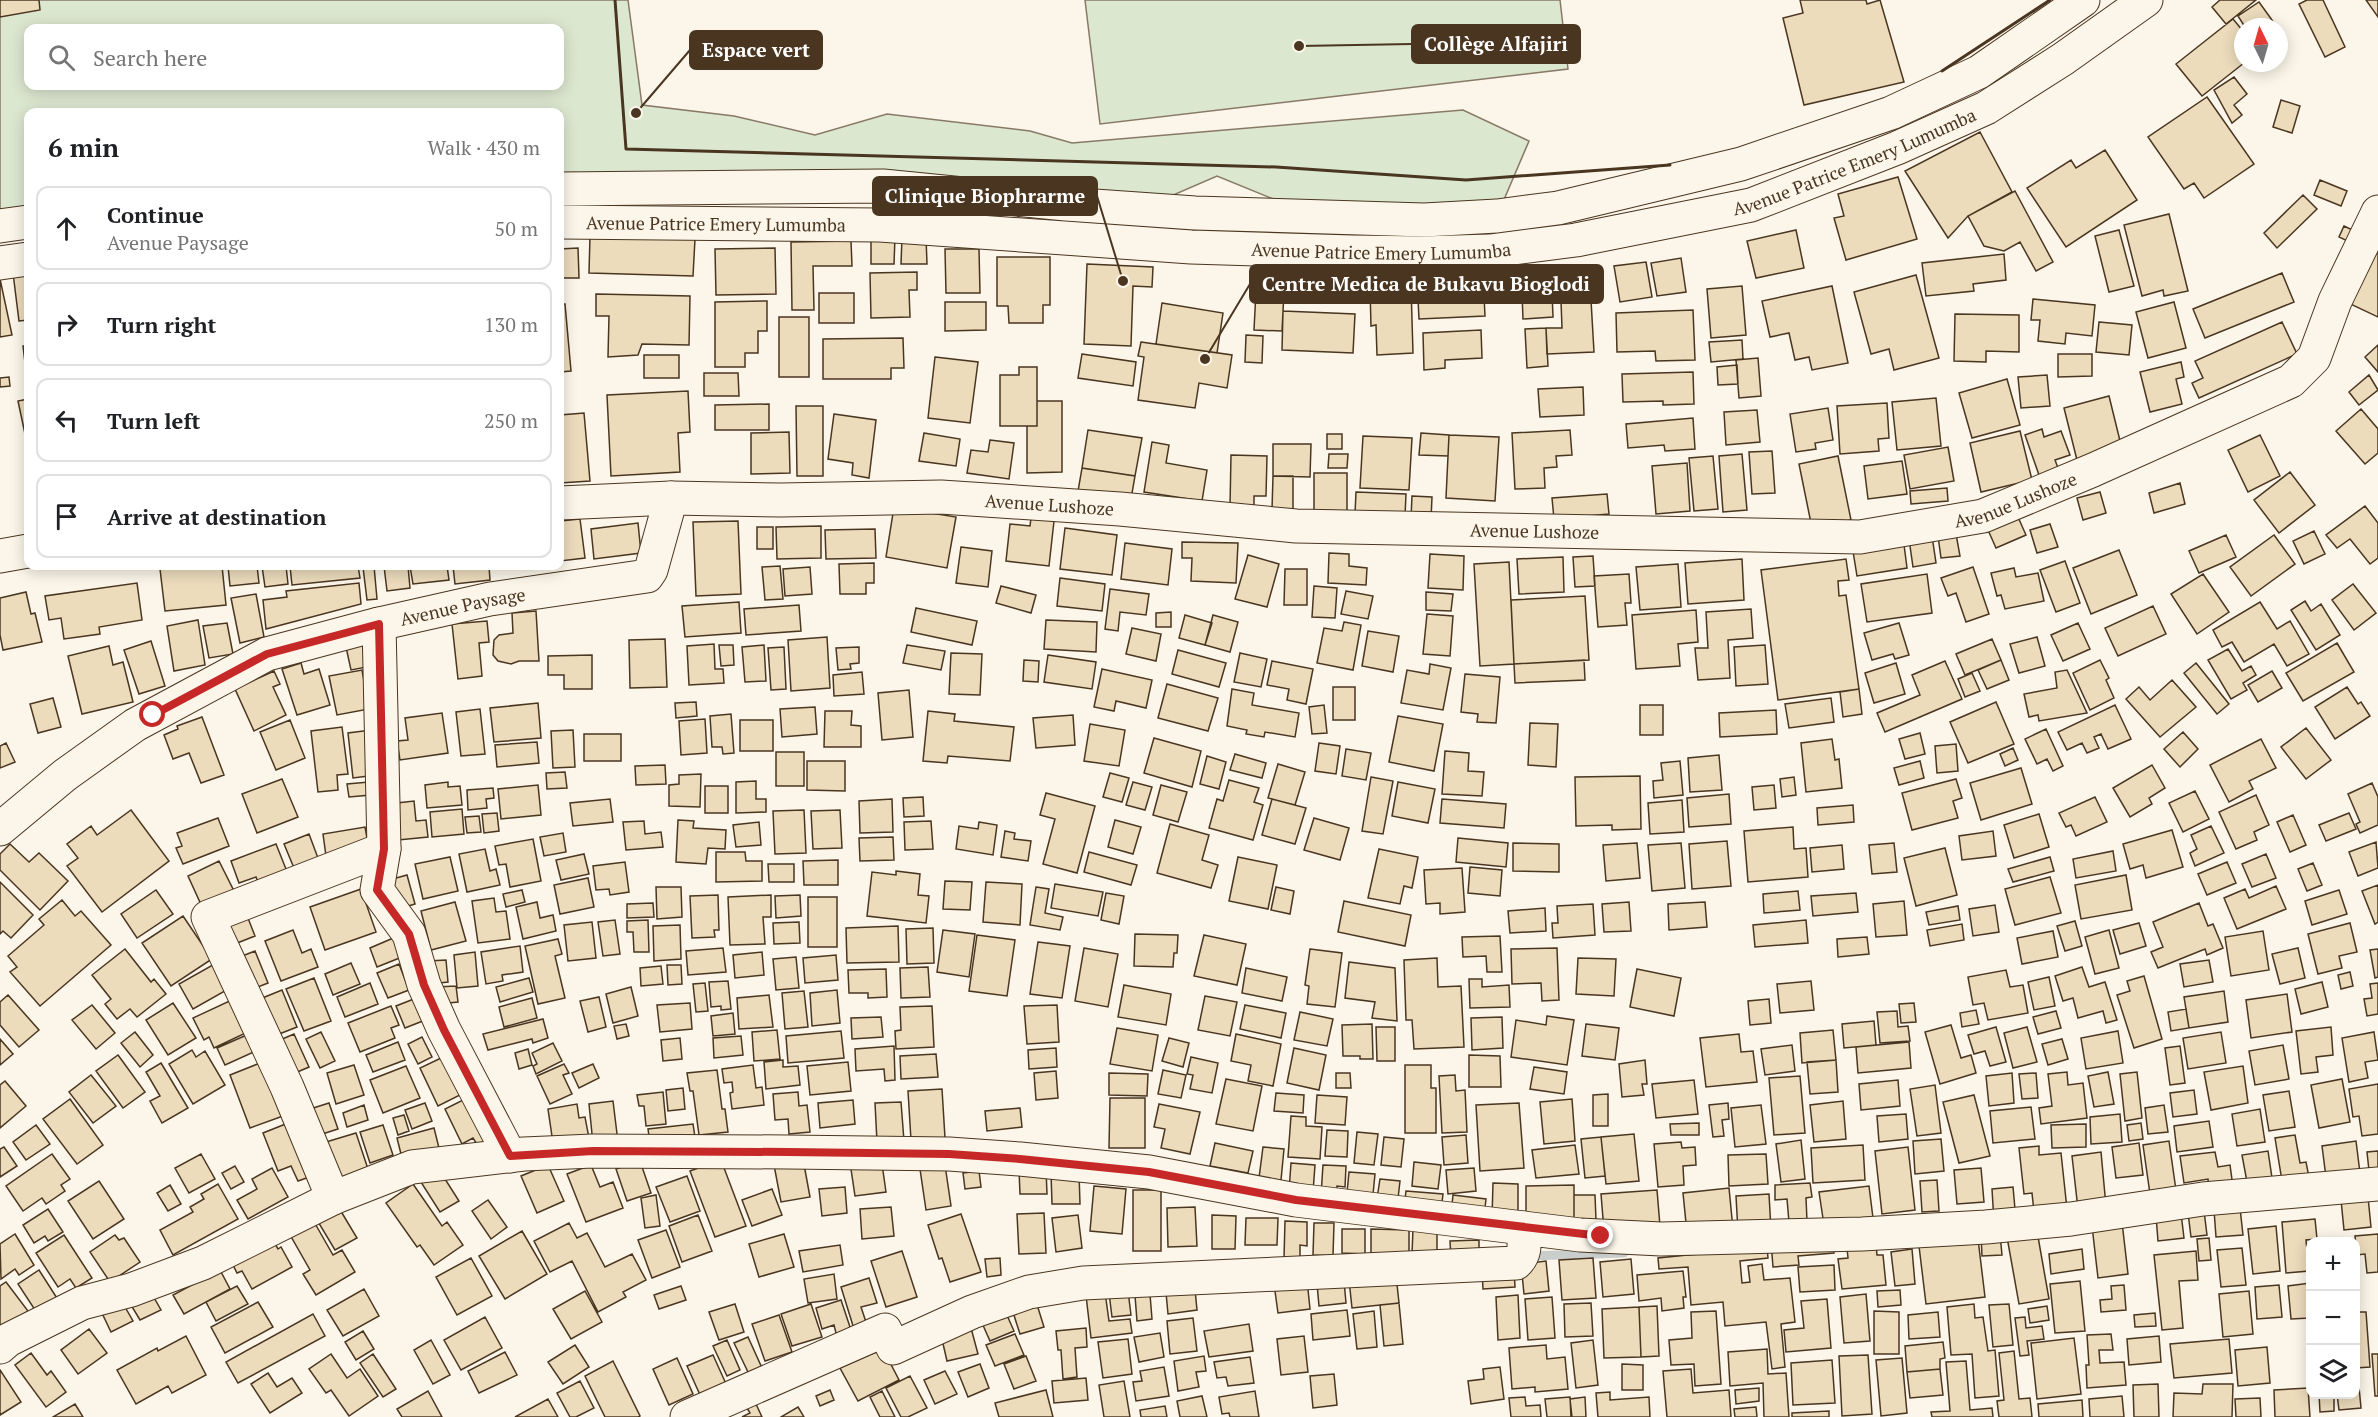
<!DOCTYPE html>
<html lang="en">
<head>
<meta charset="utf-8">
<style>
  :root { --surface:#fff; --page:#f6f6f6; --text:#202124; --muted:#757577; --line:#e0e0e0 }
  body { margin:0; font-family:"PT Serif",serif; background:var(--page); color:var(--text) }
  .controls { position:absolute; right:18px; bottom:18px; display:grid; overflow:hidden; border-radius:12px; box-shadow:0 3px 15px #0003 }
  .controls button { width:54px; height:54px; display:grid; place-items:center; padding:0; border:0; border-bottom:2px solid var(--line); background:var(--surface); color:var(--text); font:30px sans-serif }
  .compass { position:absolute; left:2234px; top:18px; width:54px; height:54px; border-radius:50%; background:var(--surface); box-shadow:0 3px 15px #0003; rotate:355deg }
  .stop { position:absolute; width:18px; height:18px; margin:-14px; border:4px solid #c62828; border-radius:50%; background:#fff }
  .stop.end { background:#c62828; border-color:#fff; box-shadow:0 2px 6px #0008 }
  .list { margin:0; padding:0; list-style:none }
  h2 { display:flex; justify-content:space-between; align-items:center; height:78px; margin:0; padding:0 24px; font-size:26px }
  h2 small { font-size:20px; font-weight:400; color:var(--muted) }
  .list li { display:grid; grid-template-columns:39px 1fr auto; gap:18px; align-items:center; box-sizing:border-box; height:84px; margin:0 12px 12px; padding:0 12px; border:2px solid var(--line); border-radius:12px }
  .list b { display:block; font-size:22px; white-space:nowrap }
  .list p { margin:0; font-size:20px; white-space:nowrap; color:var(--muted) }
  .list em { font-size:20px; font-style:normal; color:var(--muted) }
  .icon { flex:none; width:33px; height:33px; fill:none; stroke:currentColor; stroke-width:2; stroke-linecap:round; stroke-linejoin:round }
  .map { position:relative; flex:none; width:2378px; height:1417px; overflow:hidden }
  .search { position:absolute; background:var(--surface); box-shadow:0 3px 15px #0003; left:24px; top:24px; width:540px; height:66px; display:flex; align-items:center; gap:15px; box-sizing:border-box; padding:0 21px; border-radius:12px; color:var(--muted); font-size:22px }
  .panel { position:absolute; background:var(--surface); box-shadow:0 3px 15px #0003; left:24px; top:108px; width:540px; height:462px; border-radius:12px }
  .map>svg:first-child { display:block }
</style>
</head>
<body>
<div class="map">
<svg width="2378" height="1417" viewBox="0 0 2378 1417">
  <rect width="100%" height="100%" fill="#fbf6e9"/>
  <path fill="#dce7d0" stroke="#887966" stroke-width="1.5" fill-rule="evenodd" d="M0 0H628L642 105 734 116 815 135 887 114 1030 131 1072 143 1463 110 1529 141 1497 216H1315L1217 176 1141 209 560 189V112H28V223L0 226ZM28 28H560V86H28Z
    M1085 0H1560L1568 69 1100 124Z"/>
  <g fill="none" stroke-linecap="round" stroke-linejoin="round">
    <path stroke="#c9cecd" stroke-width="9" d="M1527 1256 1624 1253"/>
  </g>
  <path fill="#ecdcbc" stroke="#4a3520" stroke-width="1.5" d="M0 0H39L40 10 0 17Z
    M1800 0H1866L1867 4 1880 0 1904 82 1804 105 1783 18 1803 13Z
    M2220 0H2256L2226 24 2212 7Z
    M2307 0H2323L2345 47 2325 57 2299 4Z
    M2366 0H2378V17Z
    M2259 2 2277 27H2245L2238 16Z
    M2233 19 2243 31 2244 63 2202 96 2176 64Z
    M2234 77 2247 94 2234 105 2242 115 2232 123 2214 90Z
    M2207 97 2254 164 2204 198 2194 183 2184 189 2148 137Z
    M2281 100 2300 106 2292 133 2273 127Z
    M1980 132 2012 192 1968 216 1948 238 1905 171Z
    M2105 150 2137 200 2066 247 2027 188 2071 160 2076 168Z
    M1898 177 1917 239 1846 260 1834 218 1844 216 1838 194Z
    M2320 180 2347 191 2341 206 2314 195Z
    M2015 191 2053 262 2036 271 2020 242 2004 251 1984 246 1968 216Z
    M2303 195 2317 209 2277 248 2264 233Z
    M2169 214 2188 291 2164 296 2163 290 2142 296 2124 225Z
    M2344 226 2363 235 2358 246 2339 237Z
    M2378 229V317L2344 301Z
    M1796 230 1804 268 1756 278 1747 241Z
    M2119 230 2134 286 2109 292 2095 236Z
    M590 236 695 239 693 276 589 273Z
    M871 237H895L894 264H871Z
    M926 237 927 264H901L902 238Z
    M851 241 852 266H813L814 310H792L791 242Z
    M578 248 579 278H560V249Z
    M775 248 776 294 716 295 715 249Z
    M945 249H979L980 293H946Z
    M2004 254 2006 280 1973 284 1974 291 1926 296 1922 263Z
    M997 257H1050V305H1043V323H1009L1008 306H997Z
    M1681 258 1686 292 1657 296 1651 263Z
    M1646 262 1652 297 1620 302 1614 266Z
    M1087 264 1153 267 1152 287 1133 286 1131 346 1084 344Z
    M28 271V320L19 321 13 273Z
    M917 272V290H909L910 317 871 318 870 273Z
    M2282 273 2294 302 2205 338 2193 309Z
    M1483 275 1485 316 1419 319 1417 278Z
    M1916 275 1939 358 1894 370 1889 349 1871 354 1854 292Z
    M0 279 12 335 0 337Z
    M1411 286 1413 353 1377 355 1376 325 1371 326 1370 288Z
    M1742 286 1746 335 1711 338 1707 289Z
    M1832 286 1848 363 1812 370 1809 357 1795 360 1789 333 1770 337 1762 301Z
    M1256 291 1284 292 1282 331 1254 330Z
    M1552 292 1553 317 1523 319 1522 293Z
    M819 293H854V323H819Z
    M596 294 690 296 689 345 642 344 638 355 608 357 609 316H596Z
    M2033 299 2095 305 2092 336 2066 333 2065 344 2038 341 2040 320H2031Z
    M1591 300 1594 352 1547 354 1546 328H1562L1561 301Z
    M767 301V331H758V353H745V367H715V302Z
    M945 302H986V330L945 331Z
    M2174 302 2186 348 2148 358 2136 312Z
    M1162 303 1223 313 1217 353 1156 344Z
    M560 304H565L571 371 560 372Z
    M1693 310 1695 360 1656 361 1655 351 1617 352 1616 313Z
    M1283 311 1355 314 1353 353 1282 350Z
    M1955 314 2019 315V352L1986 351V362L1954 361Z
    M779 317H809V377H779Z
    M2099 322 2132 325 2129 355 2096 352Z
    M2282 322 2297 354 2199 398 2192 383 2203 378 2195 361Z
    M1546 328 1548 366 1527 368 1525 329Z
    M1481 330 1482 358 1445 360V368L1424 370 1423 333Z
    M1246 335 1263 336 1262 363 1245 362Z
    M903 338 904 368H891V379H823V339Z
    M1742 340 1743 359 1711 362 1709 342Z
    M1141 342 1232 355 1227 388 1199 383 1195 408 1138 400 1144 357 1138 356Z
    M28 345V388L23 346Z
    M2378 345V372L2365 357Z
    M1082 354 1136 362 1133 386 1078 378Z
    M2058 354H2092V376L2058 377Z
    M644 355H679V378H644Z
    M935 357 978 362 970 423 928 418Z
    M1758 358 1761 396 1739 398 1736 360Z
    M2181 362 2184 377 2176 379 2182 404 2150 412 2140 372Z
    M1737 365 1738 384 1718 385 1717 367Z
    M1019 367H1037V426H1000V375H1019Z
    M1693 372 1694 404 1663 405V401L1623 402 1622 374Z
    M704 373H738L739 396H704Z
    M2047 375 2050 406 2021 408 2018 377Z
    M2369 375 2378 390 2359 405 2349 392Z
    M9 377 10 386 0 387V378Z
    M2007 379 2020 425 1972 438 1959 393Z
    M1583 387 1584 415 1540 417 1538 389Z
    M688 391 690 432 678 433 680 472 611 476 607 395Z
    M2109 396 2122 449 2077 460 2064 408Z
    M1936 398 1941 446 1897 450 1892 402Z
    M28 399V448L18 401Z
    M1037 401H1062V472L1027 473V426H1037Z
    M1887 403 1889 438 1878 439 1879 451 1840 454 1837 406Z
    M769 404V430H715V405Z
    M796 406H823V476H797Z
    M1828 408 1833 440 1815 443 1816 449 1796 452 1790 414Z
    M2361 409 2378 429V453L2365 464 2336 431Z
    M1757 410 1760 442 1726 445 1724 412Z
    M584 413 590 481 560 483V415Z
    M834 414 876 420 869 478 852 475 853 463 828 459Z
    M1693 418 1695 449 1665 451 1664 445 1628 448 1626 424Z
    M2042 429 2044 437 2061 431 2070 455 2055 460 2058 468 2039 475 2025 435Z
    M1088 430 1142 438 1135 476 1082 468Z
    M1570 430 1572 455 1556 456 1557 467 1544 468 1545 488 1515 489 1512 433Z
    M2020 431 2032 480 1981 492 1970 443Z
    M789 432 790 473 751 474V433Z
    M924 433 960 439 956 466 919 461Z
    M1421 433 1449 435 1448 456 1419 455Z
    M1327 434H1342V449H1327Z
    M1449 435 1499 437 1495 501 1446 498Z
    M2260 435 2280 476 2248 492 2228 450Z
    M1363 436 1412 438 1409 490 1360 488Z
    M990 440 1014 443 1009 479 967 473 971 450 988 452Z
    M1152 442 1169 445 1166 463 1207 470 1202 501 1144 492Z
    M1273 444H1311L1310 477 1273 476Z
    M1948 447 1954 481 1910 489 1904 455Z
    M1772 451 1775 493 1752 494 1749 452Z
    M1329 454H1348L1347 468H1328Z
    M1742 454 1747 510 1723 512 1719 456Z
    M1231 455 1267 456 1266 496H1254V508L1230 507Z
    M1713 456 1718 509 1694 511 1689 458Z
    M1838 456 1851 520 1812 528 1799 464Z
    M1902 461 1907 494 1868 499 1864 466Z
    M1687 463 1690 511 1656 514 1652 466Z
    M1082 468 1135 476 1131 499 1078 491Z
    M2290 472 2315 505 2279 533 2254 500Z
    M1314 473H1347V511L1314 510Z
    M1273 476H1293V510H1272Z
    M2180 483 2185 504 2154 513 2149 493Z
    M1947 488 1948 501 1911 504 1910 491Z
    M1356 492 1406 494 1405 516 1355 514Z
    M2100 492 2106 513 2083 520 2077 498Z
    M1607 494 1609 514 1554 519 1552 498Z
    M1412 496 1432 497 1431 519 1411 518Z
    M2365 506 2378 523V558L2370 564 2350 539 2337 548 2326 535Z
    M894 507 956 517 947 568 886 557Z
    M2018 517 2026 535 1996 548 1988 530Z
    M1031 518 1054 521 1049 566 1006 561 1010 524 1030 526Z
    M580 519 585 558 560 561V521Z
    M738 521 741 594 696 596 693 522Z
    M638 523 641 553 594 559 591 529Z
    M2050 524 2058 547 2037 553 2030 530Z
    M821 526V558L777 559 776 527Z
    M757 527H773V549H757Z
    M1065 528 1117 535 1112 575 1060 569Z
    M875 529 876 558 826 559 825 530Z
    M2314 531 2325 554 2304 564 2293 541Z
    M1956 534 1960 556 1941 558 1938 536Z
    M2226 535 2236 557 2199 573 2189 551Z
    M2274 535 2295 564 2251 596 2230 567Z
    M1932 536 1936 563 1913 567 1909 539Z
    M1903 537 1907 568 1857 576 1852 545Z
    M1182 542 1238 543 1236 583 1191 581 1192 558H1182Z
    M1125 543 1172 549 1168 585 1121 579Z
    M961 547 992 551 988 587 956 583Z
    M2119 550 2137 595 2091 614 2073 568Z
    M1329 553 1349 554V566L1367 568 1366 585 1328 583Z
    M1430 554 1464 556 1463 590 1428 588Z
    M1248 555 1279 564 1267 607 1235 599Z
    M1593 556 1595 586 1575 587 1573 557Z
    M1563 557 1564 592 1519 594 1517 559Z
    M1742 559 1744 600 1688 604 1685 563Z
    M1846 559 1849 580 1838 581 1839 596 1846 595 1859 689 1778 700 1761 570Z
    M2065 561 2080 603 2056 612 2040 570Z
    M1509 562 1514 664 1480 666 1474 564Z
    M874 563V583H866V594H840L839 564Z
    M1678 564 1681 607 1640 610 1636 567Z
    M192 566H222L226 605 165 611 160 569Z
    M228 566H257L259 583 230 586Z
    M262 566H286L288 584 265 587Z
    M290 566H358L360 578 292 585Z
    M374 566 377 599 367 600 363 567Z
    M384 566H408L410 588 387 591Z
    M410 566H447L449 580 413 584Z
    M453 566H489L490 580 455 584Z
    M780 566 783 599 765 600 762 567Z
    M810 567 812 594 785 596 783 569Z
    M1973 567 1989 614 1966 622 1956 593 1948 596 1941 578Z
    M2014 568 2016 577 2038 573 2044 601 2005 609 2001 595 1997 596 1991 573Z
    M1285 569H1307V605H1284Z
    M1629 574 1631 603H1625L1627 625 1598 627 1594 576Z
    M1927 574 1932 613 1867 622 1861 584Z
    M2203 574 2229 612 2197 634 2171 594Z
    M1060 578 1105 584 1102 611 1057 606Z
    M137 583 142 620 99 627 100 634 64 639 61 618 49 620 45 596Z
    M359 583 361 604 266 629 263 600 287 597 286 591Z
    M2353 584 2376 613 2354 630 2332 600Z
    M1001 586 1036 595 1031 613 996 603Z
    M1314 586 1337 588 1335 618 1312 617Z
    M1110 589 1149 594 1146 615 1120 612 1118 631 1105 629Z
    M1346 591 1373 596 1368 619 1341 614Z
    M26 592 31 614 35 613 42 642 3 650 0 635V598Z
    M1426 592 1453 594 1451 611 1426 610Z
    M256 594 264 637 240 643 231 598Z
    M1585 596 1589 660 1514 664 1511 600Z
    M2305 601 2311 611 2321 604 2340 635 2316 650 2291 610Z
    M739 602 741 633 685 637 682 606Z
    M2260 602 2277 629 2290 621 2309 654 2287 666 2274 644 2244 662 2232 642 2222 647 2213 630Z
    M799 605 801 631 746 635 744 609Z
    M2153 606 2166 634 2118 656 2105 628Z
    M916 608 977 621 972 645 911 632Z
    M1751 609 1753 638 1728 640 1730 678 1698 680 1695 648H1708L1706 612Z
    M1696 610 1698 642 1678 644 1680 666 1636 669 1632 615Z
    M536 611 539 661H519L511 664 498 661 493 655 494 640 499 635 513 633 512 613Z
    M1171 612V627H1156V613Z
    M1427 614 1453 616 1450 656 1423 654Z
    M1185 615 1212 623 1205 645 1179 638Z
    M1213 615 1238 622 1230 652 1205 645Z
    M198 620 205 665 174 671 167 626Z
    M1046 620 1097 622 1096 652 1044 649Z
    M487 621 489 642 479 643 482 676 458 679 452 624Z
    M1344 622 1361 625 1353 670 1317 663 1324 628 1342 631Z
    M227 623 233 654 209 658 203 626Z
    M1899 623 1909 655 1895 659 1893 654 1872 660 1864 633Z
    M2078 623 2090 649 2063 661 2051 635Z
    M1132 628 1161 634 1156 661 1126 654Z
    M1368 631 1399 636 1393 672 1362 666Z
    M827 637 830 688 791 691 788 640Z
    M2037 637 2045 666 2019 673 2010 644Z
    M665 639 667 687 630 688 629 640Z
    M1992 639 2001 660 1965 675 1956 654Z
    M151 641 165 686 139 694 124 650Z
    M2337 643 2354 672 2303 701 2286 673Z
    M363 644 367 667 351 670 346 647Z
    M714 644 715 669H723L724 683 689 685 687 646Z
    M719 645H733L734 665 721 666Z
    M764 645 766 681 745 682 742 647Z
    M907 645 945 651 941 670 903 663Z
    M1765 645 1768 684 1736 686 1734 647Z
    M109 646 113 665 123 662 133 702 82 714 68 656Z
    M784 647 786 689 771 690 768 648Z
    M859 647V663L850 664 851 669 838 670 836 648Z
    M2228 649 2242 671 2251 666 2256 675 2243 683 2247 690 2231 699 2208 660Z
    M1178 650 1226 663 1219 687 1172 674Z
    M951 653 982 654 980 695 949 694Z
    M1240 653 1267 659 1261 687 1234 682Z
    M592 655V689H564V675H548V656Z
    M1048 655 1096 662 1092 689 1044 682Z
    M1024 660 1039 661 1038 682 1023 681Z
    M1584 660 1585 680 1515 683 1514 664Z
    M2001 660 2009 680 1987 689 1978 670Z
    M2100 660 2109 678 2106 680 2114 698 2090 710 2073 673Z
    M1272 661 1313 669 1306 704 1287 700 1289 689 1267 685Z
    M1945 661 1962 699 1885 732 1877 713 1920 695 1912 675Z
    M301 663 304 674 319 669 330 705 297 715 282 669Z
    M1896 663 1905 694 1874 703 1865 673Z
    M2196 663 2229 704 2217 714 2184 673Z
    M1430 664 1451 668 1443 710 1401 703 1407 670 1429 674Z
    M1102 669 1152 680 1146 708 1116 701 1114 711 1094 707Z
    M362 670 369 709 337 715 329 676Z
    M2067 670 2087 713 2039 721 2038 715 2029 717 2024 694 2057 688 2055 672Z
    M274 671 280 684 273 687 286 715 254 731 235 689Z
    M2272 671 2282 688 2258 702 2248 685Z
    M862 672 864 694 834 696 833 675Z
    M1972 673 1980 691 1965 697 1958 679Z
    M1465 674 1500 677 1496 723 1477 722 1478 714 1461 712Z
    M2172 680 2196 707 2160 737 2126 699 2139 687 2150 700Z
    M1167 684 1218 698 1208 731 1158 718Z
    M1333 687H1355V720H1333Z
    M2347 687 2358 704 2361 702 2370 716 2335 739 2315 707Z
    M1232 689 1254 693 1252 705 1299 713 1295 737 1265 732 1264 737 1246 734 1247 730 1227 726Z
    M1859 689 1862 714 1843 717 1840 692Z
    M909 690 913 737 882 740 878 693Z
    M53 698 61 727 38 733 30 704Z
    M1831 698 1834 722 1789 728 1785 704Z
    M696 702 697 716 676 718 675 703Z
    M1996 702 2014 744 1968 763 1950 722Z
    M538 703 541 738 494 742 490 708Z
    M1324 705 1327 733 1312 734 1309 707Z
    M1640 705H1663V735H1640Z
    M2115 705 2131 739 2108 749 2101 734 2094 737 2099 748 2087 753 2082 743 2067 750 2058 732Z
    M815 707 817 734 782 737 780 709Z
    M480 709 485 754 461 756 456 712Z
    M1776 710 1777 734 1720 737 1719 713Z
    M825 711H852L851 725 861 726V747H824Z
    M928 711 955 714 954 721 1014 727 1010 761 948 756 947 763 923 761Z
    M442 713 448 753 400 760 397 741 408 740 405 718Z
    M731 714 734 753 723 754 722 747H712L710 716Z
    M1073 715 1075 745 1036 748 1033 718Z
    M1398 716 1443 724 1434 771 1389 762Z
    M202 717 224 775 201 783 189 753 173 759 164 735 178 729 177 726Z
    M705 719 707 753 681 755 679 721Z
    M290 720 305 758 276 770 260 732Z
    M740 720H773V751H740Z
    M1530 723 1558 724 1556 767 1528 765Z
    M1090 724 1125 730 1119 766 1084 761Z
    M342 727 348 774 337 775 338 790 318 792 311 731Z
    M2306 728 2331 760 2306 779 2281 747Z
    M2046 729 2063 766 2053 771 2047 759 2037 764 2025 739Z
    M371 730 376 775 353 778 348 733Z
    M573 730 575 767 553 768 551 731Z
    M2183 732 2198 749 2180 767 2164 749Z
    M1920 733 1925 754 1905 759 1899 739Z
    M584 734H621V761H584Z
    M1154 738 1201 751 1192 787 1144 773Z
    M1832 739 1835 760 1839 759 1842 788 1806 792 1801 743Z
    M2261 739 2276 768 2249 781 2253 789 2229 802 2210 765Z
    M537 742 539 763 497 767 495 745Z
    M6 743 15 762 0 768V746Z
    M1319 743 1340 746 1336 774 1315 771Z
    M1956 744 1958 771 1937 773 1935 746Z
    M2013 748 2018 760 2005 766 2000 754Z
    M1346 749 1371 753 1366 780 1342 776Z
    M1445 751 1469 753 1468 771 1484 772 1482 796 1442 794Z
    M776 752H804V786H776Z
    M1235 754 1266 763 1262 778 1230 770Z
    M1719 755 1722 790 1690 792 1688 758Z
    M1207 756 1226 762 1219 789 1200 784Z
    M807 761H845V791L807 790Z
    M1680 761 1683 795 1654 798 1653 781 1663 780 1661 763Z
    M1920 761 1924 778 1899 785 1894 768Z
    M1278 764 1305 772 1295 805 1268 798Z
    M665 765 666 784 636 785 635 766Z
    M2152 765 2165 788 2149 798 2152 804 2130 817 2113 788Z
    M2021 768 2032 804 1981 820 1970 783Z
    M565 772 567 788 547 789 546 773Z
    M1110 773 1129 778 1122 802 1103 797Z
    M701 774 700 807 669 806V785L679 784V775Z
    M1640 776 1641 829 1612 830V825L1576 826 1575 777Z
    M1371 777 1393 781 1383 834 1362 831Z
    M1794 777 1796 795 1782 797 1780 779Z
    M282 779 298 817 257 833 242 794Z
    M1956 779 1962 798 1953 801 1958 818 1912 830 1902 793Z
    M1229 780 1259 788 1254 802 1263 805 1253 840 1209 828 1217 799 1223 801Z
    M756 781V799H766V812L736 813V782Z
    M369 782 371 795 349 797 347 784Z
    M448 782V787L460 786 462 805 427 808 425 785Z
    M1133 782 1152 787 1145 810 1126 805Z
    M1398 782 1435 789 1428 823 1392 816Z
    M2372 783 2378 797V825L2360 833 2356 824 2360 822 2348 794Z
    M538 785 541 815 501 819 498 789Z
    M1161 785 1187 792 1178 822 1153 815Z
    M1774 785 1776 808 1754 810 1752 787Z
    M705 786H728V813H705Z
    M493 788 494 798 486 799 487 808 468 810 467 790Z
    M2195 791 2209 819 2183 832 2169 803Z
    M1046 793 1095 806 1077 873 1043 864 1055 819 1040 815Z
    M1729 794 1731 824 1689 827 1687 798Z
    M2256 795 2269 825 2254 832 2257 840 2236 849 2219 812Z
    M923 797 924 816 904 817 903 798Z
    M2095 797 2107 822 2076 836 2071 825 2066 827 2059 813Z
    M610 799 613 822 573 826 570 803Z
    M892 799 893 832 860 833 859 801Z
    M1272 799 1306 808 1295 844 1262 835Z
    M1442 799 1506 804 1504 828 1440 823Z
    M1682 800 1684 832 1650 834 1648 803Z
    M414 801 416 821 426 820 428 837 388 841 397 803Z
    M1853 805 1854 822 1818 825 1817 808Z
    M462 809 464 834 432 837 430 812Z
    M131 810 169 861 102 912 67 866 78 858 67 844 91 826 97 835Z
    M804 810 806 853 775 854 773 811Z
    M840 810 842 848 813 849 811 811Z
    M497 813 499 831 484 833 482 814Z
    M2349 813 2356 829 2326 841 2319 825Z
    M2039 814 2049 847 2014 858 2004 825Z
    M2293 815 2306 845 2290 852 2277 822Z
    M479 816 481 832 467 833 465 817Z
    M218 818 229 846 183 864 176 848 182 846 177 833Z
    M1314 818 1349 828 1340 860 1304 850Z
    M678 820 694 821 693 828 726 830 725 849 708 848 706 864 676 862Z
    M1115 820 1141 827 1133 854 1108 847Z
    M644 821 645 834 661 832 663 847 626 850 623 822Z
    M931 821 933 849 905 850 904 822Z
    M759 822 761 845 736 847 733 825Z
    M979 822 997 825 993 855 956 849 959 826 978 829Z
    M1170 824 1209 835 1202 860 1218 865 1211 888 1157 873Z
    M2211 826 2224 853 2195 866 2190 853 2197 849 2191 835Z
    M365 827 369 849 326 856 323 834Z
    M1793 827 1794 849 1806 848 1808 877 1748 882 1744 831Z
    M2172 830 2183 867 2146 878 2143 865 2130 869 2123 844Z
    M1005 831 1015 833 1014 839 1031 841 1028 861 1001 857Z
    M1993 831 1996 856 1962 860 1959 836Z
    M563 833 566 852 544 856 540 837Z
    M309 834 318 858 294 868 284 844Z
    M893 837 894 860 860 861 859 838Z
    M1458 838 1508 843 1506 867 1456 862Z
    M533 839 541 881 510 887 506 864 499 865 495 846Z
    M1727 841 1731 886 1692 889 1689 844Z
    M2376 842 2378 868 2358 876 2349 852Z
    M1513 843 1559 844V872L1513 871Z
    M1637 843 1640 878 1606 881 1603 845Z
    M1681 843 1685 888 1652 891 1648 845Z
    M1894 843 1897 872 1872 874 1869 845Z
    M10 844 29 862 39 853 68 881 40 910 0 870V854Z
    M276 844 288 874 259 885 256 877 239 883 231 861Z
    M1842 845 1844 869 1812 872 1810 848Z
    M1945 848 1957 895 1916 906 1904 858Z
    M485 849 490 871 496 869 500 885 467 892 459 854Z
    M1379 849 1418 857 1412 888 1404 886 1400 904 1368 898Z
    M2113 851 2116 871 2076 878 2073 859Z
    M716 852H745L746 861H762V881L716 882Z
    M1089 852 1137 865 1131 885 1084 872Z
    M584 854 589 874 561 880 556 860Z
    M2266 854 2276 878 2252 887 2242 864Z
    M450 857 458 891 423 899 415 864Z
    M1238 857 1277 865 1268 909 1229 901Z
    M2050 857 2054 871 2013 882 2008 869Z
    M838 860V885H804L803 861Z
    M219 861 236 895 204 911 188 876Z
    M625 862 629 892 610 895 609 889 596 890 593 866Z
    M2227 862 2236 883 2207 895 2198 874Z
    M2313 863 2322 885 2307 891 2298 869Z
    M768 864H794V882H769Z
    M1470 867 1502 870 1500 896 1468 893Z
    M1462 868 1465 912 1440 914V903L1426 904 1424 870Z
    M896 871 920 874 918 895 929 896 926 923 867 916 872 872 896 875Z
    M407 875 415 904 398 909 389 880Z
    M2126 875 2132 910 2081 919 2075 885Z
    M2050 877 2061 913 2015 925 2005 889Z
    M588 878 594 907 560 914 554 885Z
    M945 881 972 882 970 910 943 909Z
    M0 882 33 915 11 938 3 931 0 934Z
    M986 882 1022 884 1020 925 983 922Z
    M1055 884 1103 892 1098 916 1051 908Z
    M2378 885V922L2375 924 2362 891Z
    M2276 886 2286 909 2237 929 2224 898 2245 889 2249 898Z
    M656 887H681L682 917 657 919Z
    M1036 887 1049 889 1045 913 1063 917 1060 930 1030 925Z
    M1276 887 1294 891 1290 914 1271 910Z
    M361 889 376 932 325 950 310 907Z
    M156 890 173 914 137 938 121 914Z
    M522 890 525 902 506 907 503 894Z
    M2339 890 2347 914 2312 925 2305 901Z
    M1798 891 1800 910 1764 913 1763 894Z
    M1106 893 1124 896 1119 924 1101 920Z
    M1856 893 1858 912 1813 916 1811 896Z
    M718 895 719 930H714L715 937 692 938 690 896Z
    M771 895V917H763L765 944 730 945 728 897Z
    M800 895 801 916 776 918 775 896Z
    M808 897H837V947H808Z
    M494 898 496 912 506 911 510 939 478 943 472 901Z
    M62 900 75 916 81 911 111 945 40 1006 10 972 17 967 8 956 44 925 39 919Z
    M1344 901 1411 915 1405 946 1338 932Z
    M1904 901 1907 935 1876 937 1873 904Z
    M455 902 466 941 431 950 421 911Z
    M537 902 540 918 553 915 556 931 523 939 516 907Z
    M1629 902 1631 931 1604 932 1602 904Z
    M1705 902 1707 927 1669 930 1668 904Z
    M653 903 654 917 627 918V904Z
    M2199 903 2208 926 2213 924 2223 948 2207 955 2205 949 2158 968 2151 952 2163 947 2153 922Z
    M1593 904 1595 935 1553 938 1552 923H1558L1557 906Z
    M1995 905 1999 932 1973 936 1969 909Z
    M1958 906 1960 920 1929 925 1926 912Z
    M1545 908 1546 931 1510 933 1508 911Z
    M246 913 255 936 227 947 217 924Z
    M183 916 212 959 171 986 142 943Z
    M615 920 620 954 603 956 598 922Z
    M648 920 649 952H634L633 932H627V921Z
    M1806 920 1808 943 1755 947 1753 925Z
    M2075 921 2082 946 2065 951 2057 926Z
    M592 922 596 958 568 961 564 925Z
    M799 922 800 943 774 944 773 923Z
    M2139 923 2146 946 2120 954 2113 930Z
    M2350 923 2357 952 2339 956 2342 968 2318 974 2308 934Z
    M1962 924 1964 940 1930 946 1927 930Z
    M680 925 681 959 654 961 653 926Z
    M898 926 899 962 847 963 846 928Z
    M933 928 934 963 907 964 906 929Z
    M293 930 302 953 311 949 318 967 281 981 265 941Z
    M943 930 975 934 969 977 937 972Z
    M2109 930 2119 968 2095 974 2085 937Z
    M2053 931 2058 957 2022 964 2017 938Z
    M2263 931 2269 970 2231 976 2225 937Z
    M1135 934 1178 935 1177 953H1174L1173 967 1134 966Z
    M977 935 1015 940 1007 996 969 991Z
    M1204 935 1246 944 1237 985 1194 976Z
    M398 936 407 955 377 967 370 948Z
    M1500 936 1502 972H1487L1486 956 1463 957 1462 937Z
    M1867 937 1869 954 1838 957 1837 939Z
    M558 939 562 954 555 956 565 998 538 1004 525 946Z
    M1038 942 1070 946 1062 998 1030 994Z
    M520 946 523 972 502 975 503 981 486 984 481 952Z
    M723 948 726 972 688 975 686 951Z
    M1084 948 1118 954 1108 1007 1075 1001Z
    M1557 948 1559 1000 1542 1001 1541 983 1512 984 1511 949Z
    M2298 948 2305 978 2280 984 2272 954Z
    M125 949 151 982 154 979 166 994 137 1017 130 1009 117 1019 105 1004 111 999 92 975Z
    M1310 949 1342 953 1335 1007 1307 1004 1309 986 1305 985Z
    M2378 949V977L2375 978 2370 950Z
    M255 951 268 983 245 992 232 960Z
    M475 952 478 986 457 988 454 955Z
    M762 952 764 975 735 978 733 955Z
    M836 955 838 980 805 983 803 958Z
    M796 957 799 988 776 990 773 959Z
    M1437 958 1438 987 1461 986 1464 1047 1414 1049 1412 1020H1406L1404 960Z
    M1578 958 1616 959 1614 996 1576 994Z
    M446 960 448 982 430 984 428 961Z
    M2209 960 2213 982 2184 987 2180 964Z
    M218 962 232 987 193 1009 179 984Z
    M1349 962 1395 968 1397 1021 1372 1018 1375 1002 1345 998Z
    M351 963 360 984 333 995 325 974Z
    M399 964 409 990 388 998 377 973Z
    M667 965H681L682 984 668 985Z
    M661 966 663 984 641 986 640 968Z
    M928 967 930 997 901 998 900 968Z
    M2082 967 2089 987 2105 982 2117 1020 2106 1023 2103 1011 2078 1018 2073 998 2063 1001 2055 976Z
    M1246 968 1287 977 1282 1001 1242 993Z
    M886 969 887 997 868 998V993H849L848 970Z
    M1637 969 1681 978 1674 1016 1630 1007Z
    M2006 970 2010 987 2023 985 2028 1013 1988 1020 1984 1003 1973 1005 1968 977Z
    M2350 972 2353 986 2341 989 2338 975Z
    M2144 976 2162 1039 2134 1048 2117 995 2130 991 2127 981Z
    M2049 977 2055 1006 2034 1010 2028 982Z
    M314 978 331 1021 304 1031 286 989Z
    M529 978 533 992 500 1002 496 987Z
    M1469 979H1482V987L1509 985 1510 1007 1470 1008Z
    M728 981 731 1009 721 1010V1006L711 1007 709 982Z
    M1811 981 1814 1010 1780 1013 1777 984Z
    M2322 982 2328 1007 2301 1014 2295 989Z
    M370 983 378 1004 345 1017 337 997Z
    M705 983 708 1011 696 1012 693 984Z
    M2378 983V1014L2367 1016 2364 999 2372 998 2370 984Z
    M1124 985 1171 994 1166 1025 1118 1017Z
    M456 986 458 1002 438 1004 436 987Z
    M631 987 638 1016 613 1023 606 994Z
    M282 990 297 1027 269 1038 255 1001Z
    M837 990 840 1023 812 1026 810 993Z
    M804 991 808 1027 785 1029 782 993Z
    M2224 991 2228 1022 2189 1028 2184 997Z
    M2287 994 2292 1032 2251 1038 2246 1000Z
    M8 995 39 1030 19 1047 0 1025V1002Z
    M424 995 433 1017 405 1028 396 1006Z
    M769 995 773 1027 739 1029 737 998Z
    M1205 996 1237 1002 1230 1036 1198 1030Z
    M599 997 606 1027 588 1032 580 1001Z
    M236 998 252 1030 214 1048 209 1037 204 1040 193 1018Z
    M532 998 537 1018 504 1027 499 1007Z
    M1769 999 1771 1023 1750 1025 1748 1001Z
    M173 1003 196 1038 168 1055 146 1020Z
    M690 1003 692 1029 660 1032 657 1005Z
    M1914 1003 1916 1022 1901 1023 1899 1004Z
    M92 1005 115 1033 96 1049 72 1020Z
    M1057 1005 1059 1042 1027 1044 1024 1006Z
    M1245 1005 1286 1013 1281 1038 1240 1029Z
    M391 1006 399 1025 391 1028 395 1038 360 1052 348 1023Z
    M932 1006 934 1047 896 1049 895 1031 901 1030 900 1007Z
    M2186 1009 2189 1028 2171 1031 2168 1012Z
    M1976 1010 1979 1024 1962 1027 1960 1013Z
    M1897 1011 1898 1027 1908 1026 1910 1041 1880 1043 1877 1012Z
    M2056 1011 2061 1028 2038 1034 2033 1017Z
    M1300 1012 1333 1019 1327 1046 1294 1040Z
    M733 1013 735 1034 713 1036 711 1016Z
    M1547 1016 1574 1020 1567 1065 1511 1057 1516 1020 1546 1025Z
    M881 1017 883 1037 852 1039 851 1018Z
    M1502 1017 1503 1048 1472 1050 1471 1018Z
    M543 1019 548 1038 533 1043 532 1039 488 1050 483 1034Z
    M1874 1021 1876 1045 1844 1048 1842 1024Z
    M626 1024 629 1036 617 1039 614 1026Z
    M1372 1024 1373 1059H1360V1056H1343L1342 1025Z
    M1586 1024 1619 1028 1615 1060 1582 1056Z
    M1951 1025 1961 1058 1971 1055 1976 1073 1940 1084 1925 1032Z
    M1376 1027H1395V1061H1377Z
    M1996 1027 2006 1062 1990 1066 1985 1051 1974 1054 1968 1035Z
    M2027 1027 2037 1062 2013 1068 2004 1033Z
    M2331 1027 2333 1055 2316 1057 2318 1072 2301 1074 2296 1031Z
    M1117 1028 1158 1035 1152 1071 1110 1064Z
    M777 1030 780 1059 754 1061 752 1032Z
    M1833 1030 1836 1060 1802 1063 1800 1033Z
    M841 1031 844 1058 788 1063 786 1036Z
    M2118 1031 2123 1063 2086 1069 2081 1038Z
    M135 1032 153 1055 140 1067 121 1043Z
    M321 1032 335 1061 320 1068 306 1039Z
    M2221 1032 2226 1063 2188 1069 2183 1038Z
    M2374 1032 2378 1060 2365 1062 2368 1078 2349 1082 2342 1038Z
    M249 1034 256 1051 225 1065 217 1048Z
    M294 1034 309 1067 288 1076 273 1043Z
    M1236 1034 1281 1044 1273 1086 1248 1081 1251 1065 1231 1061Z
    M1739 1034 1741 1052 1753 1051 1757 1082 1706 1087 1700 1038Z
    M741 1036 743 1055 714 1058 713 1038Z
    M422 1037 432 1057 418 1064 408 1044Z
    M680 1038 682 1059 663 1061 661 1040Z
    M1169 1038 1189 1043 1183 1067 1162 1061Z
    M0 1039 13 1054 0 1065Z
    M2062 1039 2068 1059 2048 1065 2042 1044Z
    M398 1042 405 1060 373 1072 366 1055Z
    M1909 1042 1911 1068 1858 1073 1856 1047Z
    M553 1043 562 1061 536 1074 533 1066 537 1064 532 1053Z
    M1792 1045 1795 1071 1765 1075 1761 1049Z
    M2283 1045 2289 1079 2255 1085 2249 1051Z
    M894 1046 895 1080 885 1081 884 1069 856 1071 855 1049Z
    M2180 1046 2185 1083 2170 1085 2165 1048Z
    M1056 1048 1057 1067 1029 1069 1028 1050Z
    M1294 1048 1326 1055 1319 1090 1287 1083Z
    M528 1049 532 1065 519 1069 515 1053Z
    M192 1050 196 1057 205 1051 225 1085 193 1104 169 1064Z
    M936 1054 938 1077 901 1079 900 1056Z
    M118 1055 145 1092 123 1108 96 1071Z
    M1469 1055 1500 1056 1501 1087H1469Z
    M1191 1057 1218 1063 1212 1093 1190 1089 1193 1075 1187 1074Z
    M441 1058 460 1095 438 1106 420 1068Z
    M783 1060V1067L798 1066 800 1085 766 1089 764 1062Z
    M1645 1060 1647 1084H1642L1644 1095 1622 1097 1619 1064Z
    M1836 1060 1838 1092 1810 1094 1807 1062Z
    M848 1062 851 1091 810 1095 807 1066Z
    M161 1063 188 1108 162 1123 150 1101 160 1096 146 1072Z
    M260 1063 272 1093 285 1089 294 1112 250 1128 230 1075Z
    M564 1064 569 1073 563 1075 572 1094 550 1104 537 1076Z
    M593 1064 599 1078 579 1088 572 1073Z
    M354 1065 364 1095 336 1104 327 1073Z
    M753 1065 756 1088 762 1087 764 1105 732 1109 730 1093 733 1092 732 1082 724 1083 722 1069Z
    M1405 1065H1431V1088H1436V1133H1405Z
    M406 1066 420 1098 383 1113 370 1080Z
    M2243 1066 2248 1103 2211 1110 2204 1072Z
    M1534 1067 1567 1072 1564 1094 1530 1089Z
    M717 1070 722 1109H725L728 1132 699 1135 693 1091H690L687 1073Z
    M1163 1070 1186 1075 1181 1098 1158 1094Z
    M1056 1071 1058 1098 1036 1100 1034 1073Z
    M2067 1072 2068 1085 2083 1083 2087 1118 2041 1124 2039 1108 2052 1106 2048 1074Z
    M2108 1072 2114 1104 2094 1107 2088 1076Z
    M2137 1072 2142 1118 2125 1121 2120 1074Z
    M1109 1073 1148 1074 1147 1096 1109 1095Z
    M1336 1073H1350L1351 1088H1336Z
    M2012 1073 2014 1103 1989 1106 1986 1076Z
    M2036 1073 2038 1098 2022 1099 2019 1074Z
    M91 1075 116 1106 93 1123 69 1092Z
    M1455 1075 1456 1091 1465 1090 1467 1132 1442 1133 1439 1076Z
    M1800 1076 1805 1133 1774 1135 1769 1078Z
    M1226 1079 1262 1086 1253 1131 1216 1124Z
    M2342 1079 2350 1122 2319 1128 2311 1085Z
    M1694 1080 1698 1114 1656 1118 1652 1084Z
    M1898 1080 1900 1106 1861 1110 1859 1084Z
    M5 1081 26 1106 0 1128V1085Z
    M2378 1084V1134L2362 1136 2359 1116 2353 1117 2349 1089Z
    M1935 1085 1941 1133 1917 1136 1910 1089Z
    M683 1088 685 1109 668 1111 666 1090Z
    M942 1089 945 1138 911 1140 908 1091Z
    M2194 1090 2197 1114 2173 1117 2170 1093Z
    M2289 1091 2295 1127 2269 1131 2263 1095Z
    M663 1092 666 1124 646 1126 644 1106H639L637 1095Z
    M798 1092 799 1106 807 1105 810 1132 789 1134 788 1119 775 1120 773 1094Z
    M1276 1093 1304 1095 1303 1113 1274 1111Z
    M1608 1094V1126H1593V1095Z
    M1317 1095 1347 1097 1345 1125 1315 1123Z
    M1974 1095 1990 1156 1959 1163 1943 1102Z
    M471 1096 492 1138 478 1146 473 1138 462 1144 445 1109Z
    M1110 1098H1145V1148H1109Z
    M70 1099 103 1145 77 1164 43 1119Z
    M1572 1099 1575 1141 1544 1144 1540 1102Z
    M853 1100 855 1124 820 1128 818 1103Z
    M613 1101 618 1142 593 1144 589 1104Z
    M1843 1101 1846 1139 1814 1142 1810 1105Z
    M901 1102 904 1141 877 1142 875 1103Z
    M329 1103 338 1129 316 1136 307 1110Z
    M425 1103 432 1121 412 1129 405 1110Z
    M1519 1103 1524 1168 1480 1171 1476 1105Z
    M1728 1103 1729 1119 1722 1120 1724 1136 1713 1137 1709 1105Z
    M577 1104 579 1118 585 1117 589 1138 553 1143 548 1109Z
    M1159 1104 1200 1112 1190 1154 1161 1148 1165 1129 1154 1127Z
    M364 1105 368 1120 347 1127 343 1113Z
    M1761 1105 1766 1144 1735 1147 1731 1108Z
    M2164 1105 2168 1132 2148 1134 2145 1108Z
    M2031 1107 2035 1139 1993 1143 1990 1111Z
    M1020 1108 1022 1127 987 1131 985 1111Z
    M2260 1109 2265 1142 2237 1146 2232 1114Z
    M1906 1114 1908 1139 1879 1142 1877 1116Z
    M2120 1114 2122 1142 2091 1144 2090 1117Z
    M404 1115 409 1131 398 1135 393 1118Z
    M1291 1116 1306 1117V1126L1322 1127 1320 1159 1288 1157Z
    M293 1121 315 1175 298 1181 291 1166 278 1171 263 1133Z
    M2209 1121 2213 1147 2177 1152 2174 1126Z
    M1699 1123V1135H1671L1670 1124Z
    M2141 1123 2143 1139 2129 1141 2127 1125Z
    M693 1124 695 1137 650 1143 648 1129Z
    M2086 1124V1147L2052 1148 2051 1125Z
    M36 1125 50 1144 26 1160 13 1142Z
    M383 1125 393 1155 370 1163 360 1132Z
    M434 1128 439 1148 402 1158 397 1138Z
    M1327 1130 1348 1131 1347 1157 1325 1156Z
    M1357 1132 1378 1134 1374 1165 1354 1163Z
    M356 1133 368 1169 337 1179 326 1142Z
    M1634 1134 1639 1181 1606 1184 1601 1137Z
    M1466 1135 1468 1163 1444 1165 1442 1137Z
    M2295 1135 2300 1163 2306 1162 2309 1177 2282 1181 2275 1138Z
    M1384 1137 1404 1139 1401 1167 1381 1165Z
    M1601 1137 1605 1176 1585 1178 1581 1139Z
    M1941 1139 1944 1171 1915 1174 1913 1141Z
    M1801 1140 1805 1179 1781 1182 1776 1144Z
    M2169 1141 2176 1190 2150 1194 2143 1145Z
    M2356 1141 2361 1181 2327 1185 2322 1146Z
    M1681 1142 1682 1148 1695 1147 1696 1165 1683 1166 1684 1185 1658 1187 1654 1144Z
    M1215 1143 1253 1151 1248 1173 1210 1166Z
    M2139 1143 2143 1175 2116 1178 2112 1147Z
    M1575 1145 1579 1174 1536 1178 1532 1150Z
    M1863 1145 1865 1180 1813 1183 1811 1148Z
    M2039 1146V1155L2061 1153 2067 1209 2034 1212 2032 1193 2024 1194 2019 1148Z
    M4 1147 17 1166 0 1177V1149Z
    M1263 1147 1284 1149 1281 1180 1259 1178Z
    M1908 1147 1915 1210 1882 1214 1875 1151Z
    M2268 1151 2272 1178 2247 1182 2242 1155Z
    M2378 1151V1179L2370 1180 2367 1152Z
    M2101 1152 2106 1206 2078 1209 2072 1156Z
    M2215 1152 2218 1167 2230 1165 2233 1187 2209 1191 2208 1179 2184 1183 2180 1156Z
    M52 1154 70 1179 61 1185 65 1191 46 1204 42 1198 23 1211 6 1186Z
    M201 1154 215 1179 189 1193 175 1168Z
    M1766 1154 1768 1184 1729 1186 1728 1155Z
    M803 1159 810 1197 781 1202 774 1165Z
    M721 1160 746 1226 715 1237 690 1171Z
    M640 1161 651 1193 627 1201 616 1169Z
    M1414 1162 1441 1165 1438 1189 1412 1186Z
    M1291 1163 1315 1165 1313 1192 1289 1191Z
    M882 1164 886 1192 855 1196 851 1169Z
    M548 1165 564 1201 537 1213 521 1176Z
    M591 1165 600 1187 613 1182 623 1208 586 1222 567 1174Z
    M945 1165 951 1206 926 1210 920 1169Z
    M1323 1165 1346 1166 1345 1187 1337 1186V1196L1321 1195Z
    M235 1166 244 1182 231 1189 222 1173Z
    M272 1168 288 1197 248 1219 237 1200 257 1189 252 1179Z
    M438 1168 459 1201 440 1212 419 1179Z
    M1474 1168 1476 1191 1448 1194 1446 1170Z
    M1981 1168 1984 1202 1957 1204 1954 1170Z
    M1046 1169 1047 1194H1020L1019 1170Z
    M979 1171 981 1187 965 1189 963 1173Z
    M1349 1172 1375 1174 1372 1205 1346 1203Z
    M1051 1173H1079L1080 1204H1052Z
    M687 1176 700 1211 670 1222 656 1187Z
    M1380 1179 1400 1181 1397 1207 1376 1205Z
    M1937 1180 1939 1211 1922 1212 1920 1181Z
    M99 1181 124 1219 93 1239 68 1201Z
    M1493 1183 1518 1184V1218H1492Z
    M1810 1183 1812 1197 1806 1198 1807 1221 1789 1222 1787 1199 1775 1200V1185Z
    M218 1184 238 1219 173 1255 160 1230 193 1212 190 1207 204 1199 201 1194Z
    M413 1184 442 1226 447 1222 463 1245 434 1265 420 1245 417 1247 386 1203Z
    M170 1185 181 1204 168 1211 157 1193Z
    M1574 1185V1221H1526V1186Z
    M1094 1186 1126 1189 1122 1234 1090 1231Z
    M1869 1186 1873 1218 1824 1225 1819 1192Z
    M845 1187 847 1213 822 1216 819 1189Z
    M2013 1187 2016 1220 1994 1222 1992 1189Z
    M1729 1188 1733 1229 1687 1233 1683 1193Z
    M772 1189 782 1215 752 1226 742 1200Z
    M1133 1190H1161V1251H1133Z
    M1657 1190 1660 1226 1604 1231 1601 1194Z
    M1406 1191 1443 1194 1441 1211 1404 1207Z
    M1769 1194 1771 1230 1738 1232 1736 1196Z
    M656 1195 660 1226 645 1228 641 1198Z
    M1453 1195 1486 1199 1484 1217 1451 1214Z
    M1574 1195H1595L1596 1220 1574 1221Z
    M2368 1197 2371 1227 2344 1230 2341 1200Z
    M488 1200 507 1227 491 1239 472 1211Z
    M891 1207 894 1236 862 1239 860 1209Z
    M1195 1207 1197 1246 1168 1247 1167 1208Z
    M339 1208 357 1238 335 1250 317 1220Z
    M2240 1208 2243 1235 2216 1237 2214 1210Z
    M48 1209 63 1232 48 1241 45 1236 34 1243 23 1225Z
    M2204 1211 2207 1235 2191 1237 2188 1213Z
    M1044 1213 1046 1253 1019 1254 1017 1214Z
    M2181 1213 2184 1238 2158 1241 2156 1216Z
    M961 1214 981 1272 950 1282 942 1258 939 1259 928 1225Z
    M698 1215 712 1251 682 1262 669 1226Z
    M1078 1215 1082 1248 1056 1252 1052 1218Z
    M1212 1215 1236 1216 1235 1249H1212Z
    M1246 1218H1278L1277 1245H1245Z
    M2315 1219 2317 1239 2306 1240 2309 1271 2286 1273 2282 1222Z
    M313 1220 333 1255 342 1250 355 1272 316 1295 303 1274 310 1270 289 1233Z
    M1285 1221 1307 1222V1246L1300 1245V1258H1284Z
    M2122 1222 2128 1274 2098 1278 2092 1226Z
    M569 1223 577 1238 587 1233 605 1267 632 1254 646 1280 623 1292 626 1297 598 1312 572 1261 550 1272 534 1241Z
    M1314 1223H1334L1333 1256 1313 1255Z
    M2276 1226 2280 1271 2253 1274 2248 1229Z
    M1342 1229H1365V1254L1342 1253Z
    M1371 1229 1409 1230V1255L1371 1254Z
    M1413 1229 1437 1230V1256L1412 1254Z
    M666 1230 680 1267 652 1278 638 1240Z
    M522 1231 547 1274 505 1299 479 1256Z
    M2037 1231 2049 1299 2019 1304 2007 1237Z
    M15 1234 34 1265 19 1275 15 1269 1 1279 0 1244Z
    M784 1234 794 1267 759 1277 749 1244Z
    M2000 1234 2002 1255 1982 1256 1981 1235Z
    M2378 1234V1272L2367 1273 2365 1254 2357 1255 2355 1236Z
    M64 1235 92 1278 76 1288 70 1279 58 1287 36 1253Z
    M115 1235 119 1240 124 1238 140 1262 110 1282 90 1252Z
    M271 1237 278 1249 281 1247 292 1267 252 1289 242 1271 237 1273 230 1259Z
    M2209 1238 2211 1260 2199 1261 2197 1239Z
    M1833 1239 1834 1253 1798 1256 1799 1265 1773 1267 1771 1242Z
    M1978 1239 1985 1297 1926 1304 1919 1246Z
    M1479 1240V1257L1451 1258 1450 1241Z
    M840 1245 843 1265 803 1272 799 1251Z
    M1876 1245 1877 1255H1883L1886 1285 1842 1289 1838 1259 1848 1258 1847 1248Z
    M1767 1247 1768 1258 1740 1261 1742 1283 1750 1282 1748 1266 1762 1264 1764 1280 1790 1278 1795 1322 1781 1324 1785 1367 1772 1369 1766 1322 1725 1326 1723 1302 1691 1305 1688 1267 1659 1269 1658 1258Z
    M2242 1248 2246 1285 2221 1287 2217 1250Z
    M1912 1249 1915 1284 1895 1286 1891 1252Z
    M2082 1249 2084 1269 2051 1274 2049 1254Z
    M902 1251 917 1297 886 1307 871 1261Z
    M2196 1251 2198 1280 2179 1281 2183 1328 2162 1330 2154 1255Z
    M471 1258 492 1296 457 1315 436 1277Z
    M1000 1258 1001 1275 987 1277 985 1259Z
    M1593 1258 1596 1298 1562 1300 1559 1260Z
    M1631 1259 1634 1294 1603 1297 1600 1262Z
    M1546 1261 1549 1291 1524 1294 1521 1264Z
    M1834 1265 1835 1290 1800 1292 1798 1267Z
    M1514 1269 1515 1287 1483 1289 1482 1270Z
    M39 1270 62 1306 35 1310 18 1284Z
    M220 1270 230 1289 184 1314 173 1295Z
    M1683 1271 1686 1297H1683L1684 1308 1662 1311 1661 1298 1639 1301 1637 1275Z
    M834 1274 837 1299 808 1303 804 1279Z
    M1396 1275 1399 1303 1352 1308 1349 1280Z
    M869 1278 877 1303 861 1307 867 1325 854 1329 841 1287Z
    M1194 1279 1197 1310 1168 1314 1165 1282Z
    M1307 1280 1310 1309 1278 1313 1274 1284Z
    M1344 1281 1346 1303 1319 1306 1317 1284Z
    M2080 1281 2085 1331 2055 1333 2050 1284Z
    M6 1282 28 1311 0 1330V1286Z
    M1149 1282 1152 1319 1137 1321 1134 1283Z
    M1127 1283 1131 1315 1112 1317 1108 1285Z
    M2310 1283V1318L2291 1319 2288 1286Z
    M1104 1285 1109 1321 1130 1319 1132 1333 1091 1338 1085 1287Z
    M2124 1285 2126 1310 2101 1312 2100 1300 2112 1299 2111 1286Z
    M2279 1285 2282 1317 2257 1319 2255 1287Z
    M237 1286 248 1304 216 1321 206 1302Z
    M681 1286 686 1300 659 1309 654 1295Z
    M149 1289 161 1310 140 1320 128 1300Z
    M364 1289 379 1316 343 1336 327 1310Z
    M1900 1290 1901 1305 1878 1307 1877 1291Z
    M585 1291 602 1322 571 1339 553 1309Z
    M2249 1291 2253 1334 2223 1337 2219 1294Z
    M1866 1294 1870 1341 1844 1343 1840 1297Z
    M1034 1295 1044 1327 1020 1334 1010 1303Z
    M1518 1295 1520 1338 1498 1340 1496 1297Z
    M1552 1297 1555 1338 1528 1340 1525 1299Z
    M1827 1299 1831 1348 1786 1352 1784 1330 1804 1328 1801 1301Z
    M121 1300 133 1321 111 1332 101 1311Z
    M841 1300 852 1333 837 1337 834 1325 822 1329 816 1308Z
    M258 1302 273 1327 225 1353 211 1327Z
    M1399 1303 1403 1344 1384 1346 1380 1305Z
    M1591 1303 1593 1336 1565 1337 1564 1304Z
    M735 1304 744 1332 719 1340 709 1312Z
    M811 1304 822 1337 792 1346 781 1314Z
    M1002 1304 1014 1331 990 1341 978 1314Z
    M1974 1304 1975 1318 1983 1317 1988 1351 1995 1350 1999 1396 1975 1398 1972 1354 1951 1355 1947 1307Z
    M2009 1304 2013 1345 1993 1347 1989 1305Z
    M1657 1306 1659 1356 1641 1357 1639 1307Z
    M2047 1306 2049 1320 2030 1323 2028 1309Z
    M1639 1307 1641 1357 1604 1358 1602 1309Z
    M1347 1310 1350 1336 1313 1340 1311 1314Z
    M1374 1311 1377 1347 1357 1349 1353 1314Z
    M1716 1311 1721 1384 1695 1386 1694 1364 1671 1365 1669 1340 1692 1338 1691 1312Z
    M1874 1311 1899 1312V1354H1874Z
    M1938 1312 1940 1337 1909 1339 1908 1315Z
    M2356 1312H2366L2370 1367 2356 1368Z
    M2155 1313 2156 1326 2135 1327 2134 1315Z
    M313 1314 325 1336 238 1383 226 1362Z
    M779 1315 792 1352 765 1361 752 1324Z
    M485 1317 502 1348 461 1370 444 1340Z
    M2025 1317 2026 1328 2042 1326 2044 1339 2027 1341 2029 1355 2020 1356 2015 1318Z
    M1193 1318 1197 1351 1170 1354 1167 1321Z
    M1249 1324 1253 1351 1209 1357 1204 1331Z
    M971 1328 978 1354 947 1361 941 1335Z
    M1086 1328 1087 1347 1075 1348 1077 1377 1063 1379 1061 1350H1058L1056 1331Z
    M89 1329 107 1353 78 1374 61 1350Z
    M363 1331 374 1349 356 1360 345 1342Z
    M1160 1333 1164 1357 1139 1362 1134 1337Z
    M1015 1334 1024 1355 995 1366 986 1345Z
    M2111 1334 2113 1350H2099L2100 1363 2124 1362 2126 1385 2087 1388 2086 1365H2089L2087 1335Z
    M186 1336 206 1375 172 1393 168 1386 136 1404 117 1370 157 1348 158 1351Z
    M1304 1336 1308 1372 1281 1375 1277 1339Z
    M2159 1336 2161 1362 2129 1365 2127 1339Z
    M748 1337 762 1368 749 1374 734 1343Z
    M2074 1338 2081 1394 2037 1399 2031 1343Z
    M1128 1339 1132 1374 1103 1378 1098 1342Z
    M2229 1339 2232 1373 2174 1378 2170 1344Z
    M431 1340 450 1375 433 1384 414 1350Z
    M727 1340 740 1370 727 1376 713 1346Z
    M1593 1340 1598 1385 1576 1388 1571 1343Z
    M1943 1342 1945 1358 1940 1359V1369L1907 1372 1905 1346Z
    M575 1345 589 1367 563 1384 548 1362Z
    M1546 1345 1547 1359 1565 1357 1568 1389 1535 1392V1387L1512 1389 1509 1348Z
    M2267 1347 2270 1383 2238 1386 2235 1350Z
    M883 1349 899 1380 858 1401 840 1368Z
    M1767 1349 1768 1374 1786 1373 1789 1417H1764L1763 1383 1730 1386 1728 1352Z
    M2014 1351 2019 1399 2030 1398 2032 1417H1999L1997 1401 2004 1400 1999 1353Z
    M505 1352 517 1375 479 1393 468 1371Z
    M31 1353 47 1375 51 1371 66 1392 46 1407 15 1365Z
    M331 1354 347 1378 360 1369 378 1396 349 1416 331 1390 326 1393 309 1369Z
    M373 1354 396 1389 383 1397 360 1363Z
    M2372 1354H2378V1396H2375Z
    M713 1355 727 1386 701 1397 687 1366Z
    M1868 1355 1872 1414 1842 1416 1839 1356Z
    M1026 1356 1036 1381 1014 1389 1004 1364Z
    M1204 1356 1206 1371 1196 1372 1199 1387 1178 1391 1174 1361Z
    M1250 1357 1254 1383 1228 1386 1226 1377 1217 1378 1214 1362Z
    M677 1358 693 1394 669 1405 653 1369Z
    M1902 1358 1907 1413 1881 1416 1876 1360Z
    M1832 1360 1835 1403 1793 1405 1791 1363Z
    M613 1361 640 1416 638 1417H605L585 1376Z
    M1966 1361 1970 1410 1992 1408 1993 1417H1932L1931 1412 1950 1411 1946 1362Z
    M980 1364 989 1388 968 1397 958 1372Z
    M1622 1364 1643 1365V1390H1622Z
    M1164 1367 1169 1396 1136 1401 1133 1382 1142 1381 1140 1371Z
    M1500 1367 1504 1399 1471 1404 1468 1381 1484 1379 1483 1369Z
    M1691 1369 1693 1393 1729 1390 1731 1417H1667L1663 1371Z
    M1940 1369 1943 1395 1910 1398 1907 1372Z
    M0 1370 21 1402 0 1415Z
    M945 1371 957 1394 935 1404 924 1380Z
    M268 1373 277 1387 292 1378 302 1393 270 1413 251 1384Z
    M1334 1374 1337 1405 1313 1408 1310 1376Z
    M910 1376 927 1408 908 1417H901L886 1388Z
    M2356 1376H2358L2361 1408 2339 1410 2337 1394H2356Z
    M1086 1378 1088 1400 1054 1403 1052 1381Z
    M580 1381 594 1408 576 1417H570L557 1393Z
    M1124 1381 1130 1417H1104L1099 1385Z
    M2158 1384 2159 1417H2134L2133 1385Z
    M2203 1384H2233L2232 1417H2173L2174 1393 2202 1394Z
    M1759 1388V1401L1736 1404 1735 1390Z
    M2308 1388 2310 1417H2275L2274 1390Z
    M830 1390 834 1400 820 1406 816 1396Z
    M1046 1390 1053 1417H999L995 1403Z
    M428 1391 442 1417H402L397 1409Z
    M882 1391 895 1417H880L870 1397Z
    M1255 1391 1259 1417H1230L1229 1413 1222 1414 1219 1397Z
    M1610 1392V1400L1649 1397 1650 1417H1598L1596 1393Z
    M2319 1394H2334V1411L2320 1412Z
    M1202 1396 1207 1417H1180L1177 1401Z
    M2122 1396 2124 1417H2090L2089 1399Z
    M1525 1397 1526 1406 1540 1405 1541 1417H1511L1509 1398Z
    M1570 1397 1571 1417H1547L1545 1399Z
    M1585 1397 1586 1417H1572L1570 1399Z
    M2260 1398 2261 1417H2236L2235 1399Z
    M548 1399 558 1417H515Z
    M2082 1400 2083 1417H2039L2038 1404Z
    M75 1404 83 1417H53Z
    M756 1404 762 1417H742L750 1413 747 1408Z
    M1165 1406 1167 1417H1141L1140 1410Z
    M798 1407 804 1417H781Z
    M1756 1407 1757 1417H1735L1734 1409Z
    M1829 1411V1417H1792V1413Z"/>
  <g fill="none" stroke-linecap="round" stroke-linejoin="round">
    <g stroke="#4a3520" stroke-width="35">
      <g id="minor">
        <path id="s1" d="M560 503 671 498 781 500 941 497 1120 509 1296 526 1860 537 1983 516 2093 470 2291 381 2314 358 2335 301 2378 212"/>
        <path d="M0 556 28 551"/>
        <path id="s2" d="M0 829 65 775 135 725 267 654 379 624 490 599 647 576 651 570 671 498"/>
        <path d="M384 849 377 890 409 934 424 985 444 1030 510 1156"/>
        <path d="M333 1198 287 1087 208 917 384 849 379 624"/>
        <path d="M0 1347 8 1340 82 1303 131 1290 203 1263 333 1198 412 1167 524 1154 593 1151 788 1152 949 1154 1020 1159 1149 1172 1296 1200 1523 1228"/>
        <path d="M687 1417 885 1330 893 1348 972 1312 1029 1292 1083 1283 1516 1263C1527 1253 1524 1242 1523 1228L1580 1235 1661 1239 1862 1234 1986 1227 2071 1219 2203 1199 2378 1184"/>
      </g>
    </g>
    <g stroke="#4a3520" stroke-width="35">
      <g id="major">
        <path d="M560 189 883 186 1066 204 1195 213 1424 220 1497 216 1558 208 1741 164 1891 113 1979 72 2083 0"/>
        <path id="s3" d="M560 222 880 225 1191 247 1352 252 1423 253 1490 251 1576 240 1751 205 1897 148 1986 108 2063 59 2146 0"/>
        <path d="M0 226 28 222"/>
        <path d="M0 263 28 259"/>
      </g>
    </g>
    <use href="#minor" stroke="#fbf6e9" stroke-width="33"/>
    <use href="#major" stroke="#fbf6e9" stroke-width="33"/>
    <path stroke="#4a3520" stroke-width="3" d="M615 0 626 149 1276 167 1466 180 1670 165
      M1942 71 2050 0"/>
  </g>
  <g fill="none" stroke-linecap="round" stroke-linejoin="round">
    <path stroke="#c62828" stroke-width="8" d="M153 715 267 654 379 624 384 849 377 890 409 934 424 985 444 1030 510 1156 593 1151 788 1152 949 1154 1020 1159 1149 1172 1296 1200 1601 1236"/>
  </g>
  <g text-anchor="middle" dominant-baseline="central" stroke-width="4.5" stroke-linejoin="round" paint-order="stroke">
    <g font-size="18" fill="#4a3520" stroke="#fbf6e9">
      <text stroke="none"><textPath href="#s3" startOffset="1308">Avenue Patrice Emery Lumumba</textPath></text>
      <text stroke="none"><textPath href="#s3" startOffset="156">Avenue Patrice Emery Lumumba</textPath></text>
      <text stroke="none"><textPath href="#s3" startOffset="822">Avenue Patrice Emery Lumumba</textPath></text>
      <text stroke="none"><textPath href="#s1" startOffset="1462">Avenue Lushoze</textPath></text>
      <text stroke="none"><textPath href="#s1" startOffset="490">Avenue Lushoze</textPath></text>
      <text stroke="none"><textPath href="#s1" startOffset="976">Avenue Lushoze</textPath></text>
      <text stroke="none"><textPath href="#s2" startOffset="522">Avenue Paysage</textPath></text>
    </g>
  </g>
  <path fill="none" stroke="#4a3520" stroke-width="2" d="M1299 46L1412 44M636 113L690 50M1123 281L1097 196M1205 359L1250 284"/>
  <g fill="#4a3520" stroke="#fbf6e9" stroke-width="2">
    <circle cx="1299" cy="46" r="6"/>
    <circle cx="636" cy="113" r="6"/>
    <circle cx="1123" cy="281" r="6"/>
    <circle cx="1205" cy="359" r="6"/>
  </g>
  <g fill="#4a3520" stroke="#4a3520" stroke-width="2">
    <rect x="1412" y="25" width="168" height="38" rx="6"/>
    <rect x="690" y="31" width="132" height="38" rx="6"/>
    <rect x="873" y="177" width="224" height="38" rx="6"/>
    <rect x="1250" y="265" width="353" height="38" rx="6"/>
  </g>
  <g font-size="20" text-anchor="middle" font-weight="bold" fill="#fff">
    <text x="1496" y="51">Collège Alfajiri</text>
    <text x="756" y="57">Espace vert</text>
    <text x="985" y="203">Clinique Biophrarme</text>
    <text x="1426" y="291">Centre Medica de Bukavu Bioglodi</text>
  </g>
</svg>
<div class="controls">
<button>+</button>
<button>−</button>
<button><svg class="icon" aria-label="layers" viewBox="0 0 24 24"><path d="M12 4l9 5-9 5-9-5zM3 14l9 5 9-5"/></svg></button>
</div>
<svg class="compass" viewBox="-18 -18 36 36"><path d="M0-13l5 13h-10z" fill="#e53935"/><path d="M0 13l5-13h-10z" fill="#757577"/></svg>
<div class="stop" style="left:153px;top:715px"></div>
<div class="stop end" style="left:1601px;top:1236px"></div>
<div class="search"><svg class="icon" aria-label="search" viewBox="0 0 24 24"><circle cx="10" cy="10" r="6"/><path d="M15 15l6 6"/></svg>Search here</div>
<section class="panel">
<h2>6 min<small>Walk · 430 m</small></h2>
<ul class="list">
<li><svg class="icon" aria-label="ahead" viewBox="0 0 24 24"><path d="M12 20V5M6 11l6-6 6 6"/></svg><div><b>Continue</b><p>Avenue Paysage</p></div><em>50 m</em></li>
<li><svg class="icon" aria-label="right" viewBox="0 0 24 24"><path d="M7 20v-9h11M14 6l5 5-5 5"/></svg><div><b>Turn right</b></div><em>130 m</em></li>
<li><svg class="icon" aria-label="left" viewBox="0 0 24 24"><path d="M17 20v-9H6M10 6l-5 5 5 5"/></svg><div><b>Turn left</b></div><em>250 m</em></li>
<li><svg class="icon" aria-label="arrive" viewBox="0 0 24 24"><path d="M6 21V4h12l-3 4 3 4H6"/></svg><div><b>Arrive at destination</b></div></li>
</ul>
</section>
</div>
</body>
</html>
